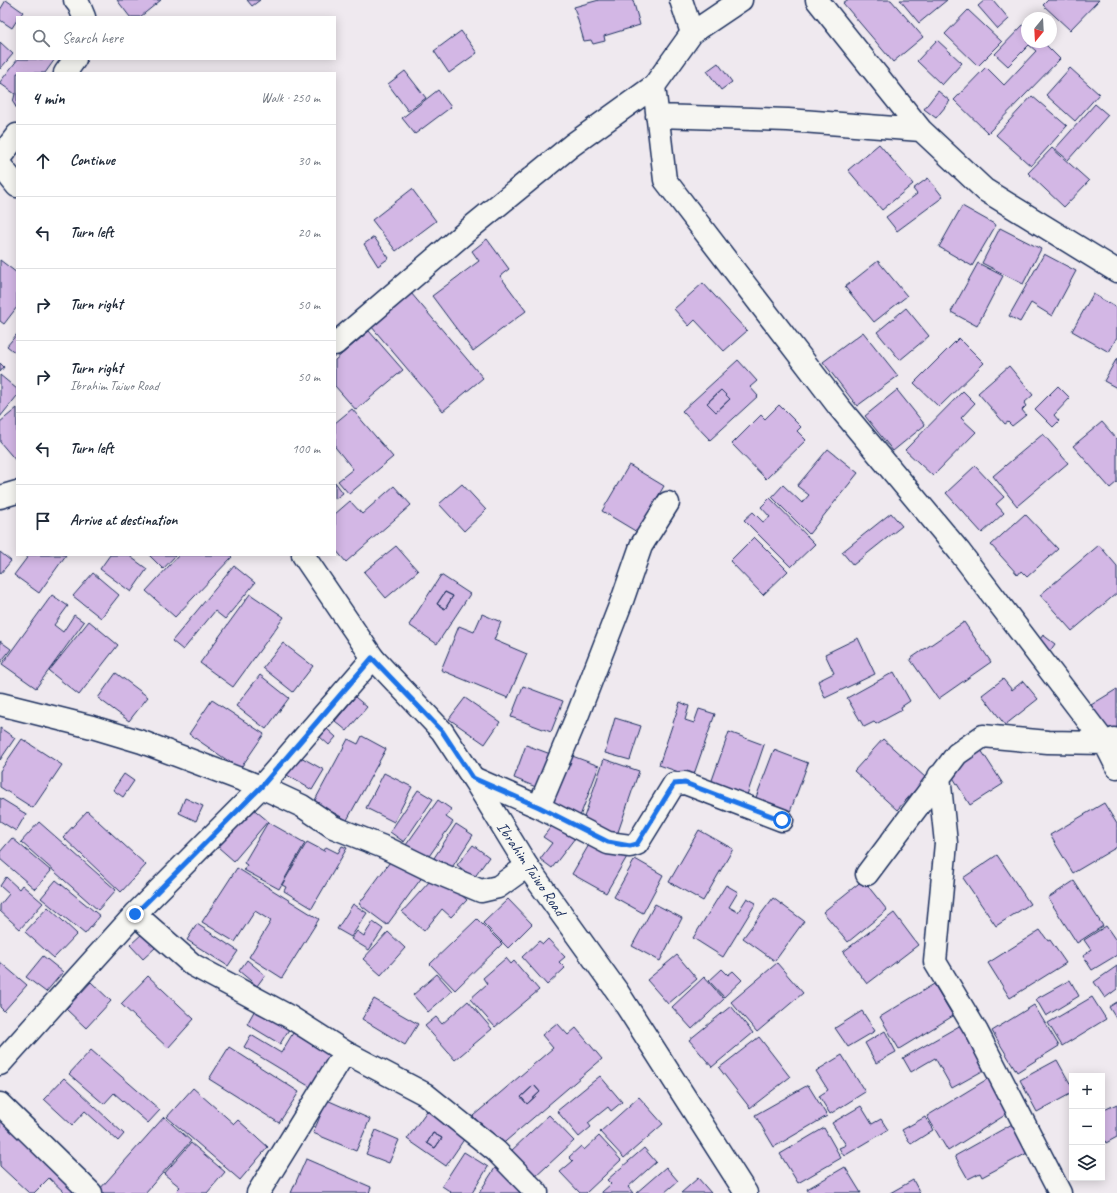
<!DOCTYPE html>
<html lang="en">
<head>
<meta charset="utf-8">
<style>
  :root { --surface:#fff; --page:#f2f2f3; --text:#1f2937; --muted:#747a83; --line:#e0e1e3 }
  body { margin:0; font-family:Caveat,sans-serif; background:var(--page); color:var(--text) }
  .controls { position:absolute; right:12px; bottom:12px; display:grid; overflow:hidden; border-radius:0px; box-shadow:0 2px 10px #0003 }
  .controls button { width:36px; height:36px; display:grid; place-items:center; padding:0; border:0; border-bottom:1px solid var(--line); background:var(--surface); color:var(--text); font:20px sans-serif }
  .compass { position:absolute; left:1021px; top:12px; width:36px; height:36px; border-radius:50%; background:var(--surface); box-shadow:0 2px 10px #0003; rotate:198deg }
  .stop { position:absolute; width:12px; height:12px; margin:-9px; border:3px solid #1a73e8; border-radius:50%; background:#fff }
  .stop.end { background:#1a73e8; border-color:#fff; box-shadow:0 1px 4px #0008 }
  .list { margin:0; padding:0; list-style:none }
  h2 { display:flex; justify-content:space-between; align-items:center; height:52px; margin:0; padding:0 16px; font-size:17px }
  h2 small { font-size:13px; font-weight:400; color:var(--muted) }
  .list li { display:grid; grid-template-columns:26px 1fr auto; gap:12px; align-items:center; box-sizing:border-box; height:72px; padding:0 16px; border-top:1px solid var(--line) }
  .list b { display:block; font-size:15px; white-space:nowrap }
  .list p { margin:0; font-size:13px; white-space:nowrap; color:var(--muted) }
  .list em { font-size:13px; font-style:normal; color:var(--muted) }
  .icon { flex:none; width:22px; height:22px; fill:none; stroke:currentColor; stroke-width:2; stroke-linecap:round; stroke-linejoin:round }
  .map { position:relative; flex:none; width:1117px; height:1193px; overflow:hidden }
  .search { position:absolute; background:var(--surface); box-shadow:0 2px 10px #0003; left:16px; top:16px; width:320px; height:44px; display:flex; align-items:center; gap:10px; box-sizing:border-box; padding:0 14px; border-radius:0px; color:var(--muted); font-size:15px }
  .panel { position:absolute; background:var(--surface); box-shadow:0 2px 10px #0003; left:16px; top:72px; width:320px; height:484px; border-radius:0px }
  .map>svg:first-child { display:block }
</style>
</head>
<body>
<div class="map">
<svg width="1117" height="1193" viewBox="0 0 1117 1193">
  <rect width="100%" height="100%" fill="#efe9ef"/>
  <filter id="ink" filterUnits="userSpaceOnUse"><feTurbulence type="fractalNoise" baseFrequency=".025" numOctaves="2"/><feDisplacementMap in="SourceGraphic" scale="8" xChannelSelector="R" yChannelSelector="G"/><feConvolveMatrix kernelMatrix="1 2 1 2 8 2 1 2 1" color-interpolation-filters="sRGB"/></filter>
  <g filter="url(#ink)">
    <path fill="#d3b7e5" stroke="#1b2f5e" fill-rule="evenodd" d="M6 0 23 12 19 17H17V20L12 28 0 20V10Z
      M117 0H161L140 17H130Z
      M247 0H260L252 6Z
      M599 0H633L640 25 604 36 605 41 593 44 591 40 584 41 574 7Z
      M847 0H891L923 37 893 62 843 3Z
      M900 0H947L919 23Z
      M985 0H993L1009 19 998 29 978 6Z
      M1048 0H1099L1070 30 1043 5Z
      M968 10 1002 42 978 66 945 34Z
      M1024 24 1027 27V42H1043L1060 59 988 133 954 100 986 67 1004 85 1036 51 1029 45 1008 66 995 54Z
      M461 31 477 53 449 73 434 51Z
      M937 40 962 63 942 85 917 61Z
      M0 42 13 54 0 69Z
      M18 59H55L45 73H17V109L13 102 15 94 1 84 0 85V82Z
      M718 63 732 82 721 90 707 71Z
      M1070 68 1099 94 1075 121 1046 95Z
      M405 71 426 98 408 111 388 84Z
      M438 90 451 107 415 134 402 118Z
      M938 91 950 101 936 118 924 109Z
      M1032 96 1067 126 1031 166 996 135Z
      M1095 104 1108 115 1068 160 1055 149Z
      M879 144 913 184 882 210 848 170Z
      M1052 148 1089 181 1064 207 1028 173Z
      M928 178 943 197 897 231 886 217 917 194 913 189Z
      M412 189 436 221 396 251 372 220Z
      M962 206 996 225 972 266 939 247Z
      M1000 228 1041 249 1023 284 982 263Z
      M374 237 389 258 378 266 364 244Z
      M487 239 509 269 500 276 526 311 473 351 432 296 479 261 472 251Z
      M1044 254 1076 271 1052 316 1031 303 1020 322 1009 316Z
      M0 260 17 273V307L4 324 0 321Z
      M878 261 907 296 874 322 845 287Z
      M978 263 1003 276 977 326 951 312Z
      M703 283 747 331 724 351 695 320 689 326 674 309Z
      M411 293 483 378 443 411 371 326Z
      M1093 294 1117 308V337L1109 352 1072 331Z
      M906 308 929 336 900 360 877 332Z
      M369 331 403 370 356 410 335 386V360Z
      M863 332 898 376 857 406 823 362Z
      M17 334V354L7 346Z
      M959 338 984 363 939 407 914 383Z
      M1117 358V388L1104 381Z
      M738 360 757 381 750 387 758 396 710 440 682 411ZM721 390 730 399 716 412 707 403Z
      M0 363 4 367 0 372Z
      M1009 366 1033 395 1024 403 1026 406 1022 410 1026 415 1012 426 1008 422 1005 424 978 393Z
      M0 375 17 389V396L0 417Z
      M1058 386 1070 398 1054 415 1059 421 1053 427 1035 409Z
      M721 390 730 399 716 412 707 403Z
      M897 390 925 425 893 451 865 416Z
      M963 391 975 403 961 418 976 432 933 476 905 450Z
      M779 405 801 427 797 431 806 440 766 479 732 444 761 415 765 419Z
      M17 408V462L0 442V422Z
      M352 409 393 457 349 494 338 481 353 469 335 447V423Z
      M1102 422 1117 439V482L1110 488 1073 446Z
      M1043 434 1068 463 1017 506 993 476Z
      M828 449 858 473 809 534 772 497 783 485 802 503 809 495 797 486Z
      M629 465 664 486 637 532 602 511Z
      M975 466 1004 497 996 504 1004 513 982 533 946 493Z
      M335 482 343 493 335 499Z
      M462 484 486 510 464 531 439 504Z
      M394 486 411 505 346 562 335 549V514L350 501 362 514Z
      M770 498 815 544 791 567 744 520 753 512 763 522 770 517 761 507Z
      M891 513 902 526 853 565 842 552Z
      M1025 514 1058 549 1027 577 1021 571 1018 575 991 545Z
      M754 537 788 571 763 595 730 561Z
      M1099 545 1117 566V593L1072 631 1040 595Z
      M396 546 418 571 386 598 364 572Z
      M0 552 11 561 0 574Z
      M29 555H66L39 593 14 575Z
      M110 555H128L147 569 131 592 100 569Z
      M149 555H176L163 569Z
      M179 555H230L232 557 175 617 146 591Z
      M234 566 255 583 225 619 215 611 183 650 172 641Z
      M93 573 119 595 101 618 73 596Z
      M441 575 470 594 437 644 409 625ZM445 592 453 596 445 609 437 604Z
      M445 592 453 596 445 609 437 604Z
      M250 594 284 617 233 687 200 663Z
      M52 595 68 606 54 625 63 632 74 615 84 622 36 688 2 664Z
      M482 614 501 622 494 640 527 654 508 698 441 670 459 626 474 632Z
      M89 621 118 645 79 695 49 671Z
      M964 622 991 662 938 699 910 659Z
      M1043 635 1055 644 1050 651 1038 642Z
      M858 638 875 674 825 698 818 681 834 673 825 654Z
      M0 641 11 649 0 663Z
      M283 643 313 666 293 692 263 668Z
      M894 672 910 701 901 707 902 710 876 724 874 722 864 727 847 698Z
      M116 673 148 697 129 721 98 698Z
      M260 675 289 698 266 729 236 706Z
      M1003 679 1012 690 1023 681 1038 699 1005 725 982 695Z
      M523 686 563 701 551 732 511 717Z
      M1117 689V727L1108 732 1091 705Z
      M355 697 367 707 347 731 335 721Z
      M465 698 500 722 485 744 449 719Z
      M212 700 264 734 240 769 189 734Z
      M680 702 689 706 685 720 694 723 699 709 715 714 693 777 659 765Z
      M615 718 641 726 630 760 605 753Z
      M0 728 15 738 0 760Z
      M327 729 336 737 329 745 320 737Z
      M729 732 764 745 747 795 711 783Z
      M362 736 386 749 347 820 314 802 348 739 358 744Z
      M22 739 62 765 33 808 0 787V771Z
      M883 739 926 778 897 810 854 771Z
      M526 745 556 756 543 790 514 778Z
      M774 750 808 763 790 812 755 800Z
      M981 750 1003 784 970 805 949 771Z
      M567 754 599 766 579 819 547 807Z
      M299 756 324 770 312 790 287 775Z
      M604 759 639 771 617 835 582 823Z
      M384 773 412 787 394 822 366 808Z
      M124 774 134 781 123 797 113 790Z
      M418 790 433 799 404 842 390 832Z
      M0 798 26 814 16 831 0 821Z
      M185 798 203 806 196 821 179 813Z
      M438 800 451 809 446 817 453 822 427 859 406 845Z
      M1104 803 1117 824V847L1073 873 1050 835Z
      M251 807 268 821 234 861 218 847Z
      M87 811 146 865 121 892 63 837Z
      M557 819 578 834 552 868 540 859 552 843 543 837Z
      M39 822 116 890 98 910 21 842Z
      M268 822 305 843 279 889 244 870 247 865 244 863Z
      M456 824 473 835 451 869 434 858Z
      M699 830 733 849 703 901 669 882Z
      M594 836 628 855 606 893 572 874Z
      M12 838 51 871 35 889 0 859V852Z
      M307 842 324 851 326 847 338 853 342 846 347 848 312 908 284 891 286 887 282 885Z
      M473 845 489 857 474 878 457 865Z
      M395 855 423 876 387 925 359 904Z
      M997 855 1030 904 996 926 963 878Z
      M635 859 663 875 643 913 614 897Z
      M237 868 319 919 282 978 249 957 271 921 255 911 235 942 202 922Z
      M6 877 19 889 22 885 43 903 20 929 0 911V905L9 894 0 886Z
      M442 878 467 900 451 917 442 909 424 931 402 912 430 881 435 885Z
      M56 880 100 916 85 934 41 898Z
      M863 880 887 910 848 942 823 912Z
      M1074 881 1103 926 1077 943 1048 898Z
      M726 885 738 892 729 907 738 912 747 898 756 903 723 957 693 938Z
      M773 898 804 921 775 961 743 938Z
      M508 899 532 924 508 948 483 923Z
      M353 904 367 913 351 937 337 929Z
      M655 904 682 918 660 961 632 946Z
      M48 907 77 934 54 958 25 932Z
      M894 913 918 945 867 984 843 952Z
      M477 919 502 944 455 990 430 964Z
      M373 922 383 929 369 950 351 939 357 931 364 936Z
      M197 924 238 951 228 966 187 940Z
      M1106 926 1117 942V955L1092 970 1083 956 1091 950 1084 940Z
      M1040 930 1048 941 1050 940 1066 963 1010 998 988 963Z
      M388 932 405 948 381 975 363 959Z
      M143 933 156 947 143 959 130 945Z
      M548 939 565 957 559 962 565 968 547 985 522 957 539 941 543 944Z
      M677 955 697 979 668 1004 647 980Z
      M43 956 63 972 46 992 26 977Z
      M506 958 511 964 514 961 539 990 495 1027 470 999 487 984 483 978Z
      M247 960 265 975 257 986 239 971Z
      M0 962 27 985 4 1011 0 1007Z
      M777 963 803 993 757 1032 731 1002Z
      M1117 966V989L1105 998 1094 982Z
      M722 969 728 975 733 971 742 980 724 997 709 981Z
      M437 974 452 991 428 1012 413 995Z
      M148 976 194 1019 168 1048 121 1004Z
      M704 977 724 999 692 1029 672 1007Z
      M1070 980 1079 996 1046 1016 1036 999Z
      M91 982 111 1001 86 1028 66 1009Z
      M934 984 953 1016 899 1049 880 1017Z
      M1092 997 1106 1019 1062 1046 1048 1023Z
      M374 999 418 1024 405 1045 362 1019Z
      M468 1001 492 1029 455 1060 425 1026 436 1017 442 1024Z
      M1117 1002V1020L1109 1007Z
      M1034 1005 1059 1046 1017 1072 992 1031Z
      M257 1006 291 1026 280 1044 247 1024Z
      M731 1006 753 1033 712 1067 689 1040Z
      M862 1011 875 1031 848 1047 835 1028Z
      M557 1023 568 1035 576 1028 602 1059 499 1147 473 1116 553 1048 542 1035ZM534 1085 540 1092 527 1104 521 1097Z
      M961 1025 986 1069 952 1088 935 1058 911 1072 903 1058Z
      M885 1031 896 1052 876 1063 865 1043Z
      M293 1033 331 1056 312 1088 244 1047 251 1035 281 1053Z
      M759 1037 790 1077 750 1108 719 1068Z
      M229 1047 299 1092 279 1123 209 1079Z
      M91 1050 160 1110 148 1123 114 1093 104 1104 69 1074Z
      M842 1055 865 1092 830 1114 819 1096 828 1090 816 1071Z
      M1057 1060 1072 1087V1093L1037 1112 1020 1080Z
      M600 1076 622 1102 611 1111 608 1107 588 1123 591 1127 579 1137 557 1111Z
      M64 1078 124 1134 118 1141 85 1111 72 1125 44 1099Z
      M989 1078 1010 1112 948 1151 927 1116Z
      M534 1085 540 1092 527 1104 521 1097Z
      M808 1085 827 1116 774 1147 755 1115Z
      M193 1088 234 1124 238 1120 268 1147 240 1180 167 1117Z
      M639 1097 663 1124 624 1158 600 1132Z
      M327 1100 370 1119 356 1151 313 1133Z
      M1117 1104V1137L1106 1143 1102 1134V1111Z
      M861 1106 872 1124 881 1119 888 1130 844 1156 839 1148 846 1145 832 1123Z
      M429 1108 467 1135 446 1166 407 1139ZM433 1133 442 1138 435 1148 427 1143Z
      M549 1115 574 1141 534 1178 509 1153Z
      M164 1117 191 1141 145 1193H102L99 1190Z
      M925 1117 933 1130 911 1144 902 1130Z
      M2 1119 81 1193H65L49 1178 34 1193H29L0 1166V1122Z
      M1014 1123 1031 1151 982 1177 980 1173 968 1179 955 1156Z
      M824 1128 841 1158 798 1183 780 1154Z
      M376 1130 399 1140 389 1163 366 1154Z
      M433 1133 442 1138 435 1148 427 1143Z
      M599 1136 621 1160 586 1193H580L560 1172 573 1161 569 1157 581 1146 584 1150Z
      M191 1143 225 1172 207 1193H178L176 1191 180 1187 164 1174Z
      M644 1148 656 1162 628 1187 633 1193H602V1192L611 1184 607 1180Z
      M464 1152 488 1167 472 1193H450L451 1192 442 1186Z
      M306 1159 371 1187 369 1193H291Z
      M666 1167 678 1181 664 1193H636Z
      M845 1167 861 1193H809L807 1189Z
      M495 1168 528 1189 525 1193H479Z
      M698 1178 711 1193H681Z
      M913 1180 920 1193H890Z"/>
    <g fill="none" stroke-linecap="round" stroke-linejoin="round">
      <g stroke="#1b2f5e" stroke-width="25">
        <path id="minor" d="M75 0 79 5 84 17
          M681 0 692 33
          M817 0 921 130 985 190 1117 271
          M65 73 75 59
          M654 86 665 180 839 407 959 551 1105 743 1117 767
          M657 116 788 120 921 130
          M0 157 17 135
          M335 344 474 225 572 145 654 86 692 33 741 0
          M0 497 17 492
          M0 704 92 727 142 742 261 787 302 806 333 827 386 848 433 871 481 891 498 887 527 866
          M939 776 946 843 935 962 977 1032 1060 1193
          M473 778 539 807 608 843 630 846 637 844 674 784 685 783 782 820
          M539 807 578 714 623 598 641 546 668 503
          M867 874 957 754 983 736 1048 742 1105 743 1114 739
          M135 914 193 965 290 1017 345 1052 425 1094 496 1151 537 1193
          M0 1064 135 914 261 787 373 658
          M0 1104 91 1193
          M258 1193 345 1052"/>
      </g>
      <g stroke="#1b2f5e" stroke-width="25">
        <path id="major" d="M0 165 17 186
          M303 555 373 658 442 731 473 778 527 866 617 991 746 1193"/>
      </g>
      <use href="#minor" stroke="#f6f6f2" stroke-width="22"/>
      <use href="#major" stroke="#f6f6f2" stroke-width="22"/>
    </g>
  </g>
  <g fill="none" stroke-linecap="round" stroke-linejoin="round" filter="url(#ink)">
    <path stroke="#1a73e8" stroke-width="5" d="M135 914 261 787 372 658 442 731 473 778 539 807 608 842 630 846 637 844 674 784 685 783 782 820"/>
  </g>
  <g text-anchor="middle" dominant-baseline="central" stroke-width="3" stroke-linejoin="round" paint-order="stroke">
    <g font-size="16" fill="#1b2f5e" stroke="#f6f6f2">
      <text transform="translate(531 869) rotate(56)">Ibrahim Taiwo Road</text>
    </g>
  </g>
</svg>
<div class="controls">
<button>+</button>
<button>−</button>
<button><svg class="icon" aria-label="layers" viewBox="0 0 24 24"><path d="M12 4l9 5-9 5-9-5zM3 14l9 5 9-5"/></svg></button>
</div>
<svg class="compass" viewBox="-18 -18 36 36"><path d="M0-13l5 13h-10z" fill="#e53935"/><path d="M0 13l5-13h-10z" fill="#747a83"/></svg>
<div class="stop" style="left:782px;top:820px"></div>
<div class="stop end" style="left:135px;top:914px"></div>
<div class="search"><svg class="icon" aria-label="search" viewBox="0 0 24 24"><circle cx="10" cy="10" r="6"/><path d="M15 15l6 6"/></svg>Search here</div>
<section class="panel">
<h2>4 min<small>Walk · 250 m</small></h2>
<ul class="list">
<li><svg class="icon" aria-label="ahead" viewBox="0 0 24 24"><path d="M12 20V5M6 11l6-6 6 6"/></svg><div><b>Continue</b></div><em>30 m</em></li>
<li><svg class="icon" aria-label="left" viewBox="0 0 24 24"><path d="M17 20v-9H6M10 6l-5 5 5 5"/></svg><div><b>Turn left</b></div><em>20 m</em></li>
<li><svg class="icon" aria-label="right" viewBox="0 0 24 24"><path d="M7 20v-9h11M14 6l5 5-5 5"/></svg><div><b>Turn right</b></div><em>50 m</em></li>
<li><svg class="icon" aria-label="right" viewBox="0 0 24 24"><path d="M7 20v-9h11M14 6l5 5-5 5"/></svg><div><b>Turn right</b><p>Ibrahim Taiwo Road</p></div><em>50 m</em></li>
<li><svg class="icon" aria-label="left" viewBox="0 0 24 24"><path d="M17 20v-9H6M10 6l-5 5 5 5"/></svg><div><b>Turn left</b></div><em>100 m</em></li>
<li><svg class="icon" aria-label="arrive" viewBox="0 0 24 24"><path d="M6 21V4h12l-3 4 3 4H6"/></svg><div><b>Arrive at destination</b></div></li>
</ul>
</section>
</div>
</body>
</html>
